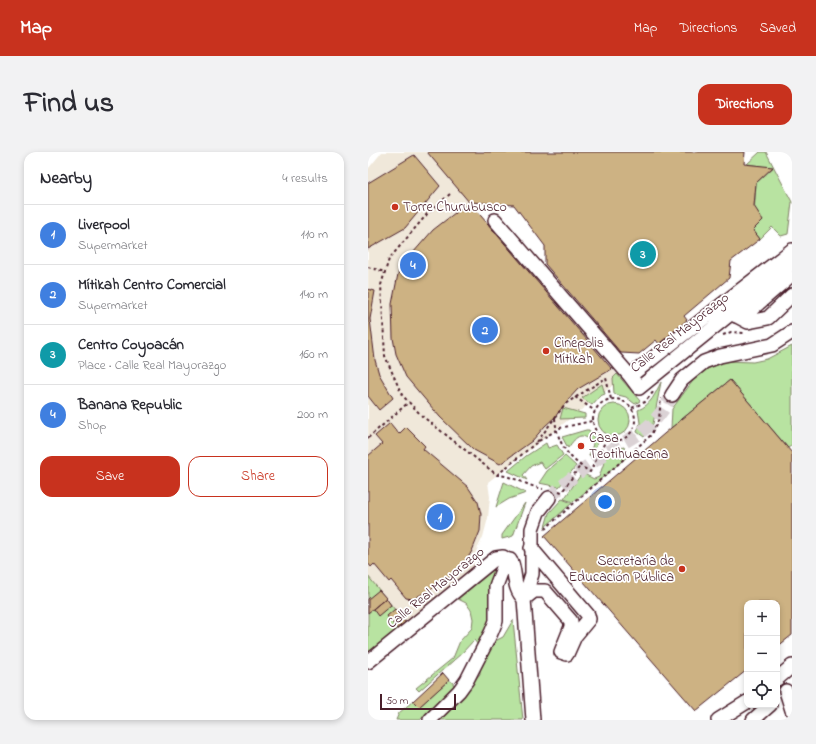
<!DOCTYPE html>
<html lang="en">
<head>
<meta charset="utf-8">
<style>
  :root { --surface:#fff; --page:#f2f2f3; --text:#2b2b33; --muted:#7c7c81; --line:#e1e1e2; --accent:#c8321e }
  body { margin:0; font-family:"Indie Flower",sans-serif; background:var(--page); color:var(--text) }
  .controls { position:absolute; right:12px; bottom:12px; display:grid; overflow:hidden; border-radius:8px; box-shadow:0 2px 6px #0003 }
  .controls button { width:36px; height:36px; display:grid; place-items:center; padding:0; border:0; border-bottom:1px solid var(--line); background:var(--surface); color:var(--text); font:20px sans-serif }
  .scale { position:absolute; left:12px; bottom:10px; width:76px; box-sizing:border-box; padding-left:4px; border:2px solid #4a1f2b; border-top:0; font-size:11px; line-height:14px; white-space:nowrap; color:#4a1f2b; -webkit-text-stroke:3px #fff; paint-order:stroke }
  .you { position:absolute; left:237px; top:350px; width:14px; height:14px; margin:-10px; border:3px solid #fff; border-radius:50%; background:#1a73e8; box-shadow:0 0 0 6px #1a73e833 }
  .badge { display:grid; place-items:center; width:26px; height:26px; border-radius:50%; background:var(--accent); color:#fff; font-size:13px; font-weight:700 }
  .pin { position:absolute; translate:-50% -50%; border:2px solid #fff; box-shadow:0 1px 4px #0006 }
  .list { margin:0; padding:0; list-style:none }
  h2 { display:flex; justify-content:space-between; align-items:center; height:52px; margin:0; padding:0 16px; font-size:17px }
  h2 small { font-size:13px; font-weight:400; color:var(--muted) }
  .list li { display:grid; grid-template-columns:26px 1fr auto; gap:12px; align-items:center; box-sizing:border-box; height:60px; padding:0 16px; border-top:1px solid var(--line) }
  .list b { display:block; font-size:15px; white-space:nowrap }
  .list p { margin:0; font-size:13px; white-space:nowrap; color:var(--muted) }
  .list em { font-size:13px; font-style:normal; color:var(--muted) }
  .actions { display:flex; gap:8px; padding:12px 16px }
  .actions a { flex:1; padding:9px 0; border:1px solid var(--accent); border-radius:12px; text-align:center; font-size:14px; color:var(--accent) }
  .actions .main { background:var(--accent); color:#fff }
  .icon { flex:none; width:22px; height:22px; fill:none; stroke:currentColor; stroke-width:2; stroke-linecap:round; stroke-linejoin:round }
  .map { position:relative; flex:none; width:424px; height:568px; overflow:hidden; border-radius:12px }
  header { display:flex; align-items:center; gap:24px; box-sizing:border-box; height:56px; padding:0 20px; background:var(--accent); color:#fff }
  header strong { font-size:19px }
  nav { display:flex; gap:22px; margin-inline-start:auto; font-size:14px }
  .intro { display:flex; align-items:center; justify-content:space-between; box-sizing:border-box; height:96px; padding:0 24px }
  h1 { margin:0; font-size:28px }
  .button { padding:10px 18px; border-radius:12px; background:var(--accent); color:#fff; font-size:14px; font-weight:700 }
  main { display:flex; gap:24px; padding:0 24px }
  aside { flex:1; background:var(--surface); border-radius:12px; box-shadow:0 2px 6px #0003 }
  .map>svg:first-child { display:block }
</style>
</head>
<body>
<header>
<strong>Map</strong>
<nav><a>Map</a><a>Directions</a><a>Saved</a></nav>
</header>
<div class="intro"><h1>Find us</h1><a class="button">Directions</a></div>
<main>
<aside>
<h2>Nearby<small>4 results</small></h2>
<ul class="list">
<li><span class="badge" style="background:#3f7fe0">1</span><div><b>Liverpool</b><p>Supermarket</p></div><em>110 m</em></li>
<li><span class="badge" style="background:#3f7fe0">2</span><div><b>Mítikah Centro Comercial</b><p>Supermarket</p></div><em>140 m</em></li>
<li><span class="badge" style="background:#0f9aa8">3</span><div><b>Centro Coyoacán</b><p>Place · Calle Real Mayorazgo</p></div><em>160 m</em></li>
<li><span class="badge" style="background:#3f7fe0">4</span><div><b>Banana Republic</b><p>Shop</p></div><em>200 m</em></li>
</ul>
<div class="actions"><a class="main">Save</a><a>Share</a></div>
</aside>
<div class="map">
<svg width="424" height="568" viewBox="0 0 424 568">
  <rect width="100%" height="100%" fill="#fff"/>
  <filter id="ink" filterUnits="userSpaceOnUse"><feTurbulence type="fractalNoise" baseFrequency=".025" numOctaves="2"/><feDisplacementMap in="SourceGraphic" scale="8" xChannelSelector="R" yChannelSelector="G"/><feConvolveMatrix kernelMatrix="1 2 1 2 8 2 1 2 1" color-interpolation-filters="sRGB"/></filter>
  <g filter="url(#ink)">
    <path fill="#f0e8da" d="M14 0H59L253 227 120 330 122 345 120 366 115 385 104 408 111 416 40 474 0 424V17Z"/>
    <path fill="#b8e3a1" stroke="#818166" d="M392 0H398L424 50 420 82 413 84 404 75 392 87 385 78 388 31 405 16 379 12Z
      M424 194V293L420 296 362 228 303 276 304 257 327 226 338 217 359 209 385 210 399 207Z
      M249 222 272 249 267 252 258 245 246 242 245 226Z
      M293 230 285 272 276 285 269 280 272 271 270 258C283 253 287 242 293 230Z
      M234 232 237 242 232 244 224 253 214 246Z
      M230 268a16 16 0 1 1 32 0a16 16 0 1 1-32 0Z
      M195 256 217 262V266L192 267Z
      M218 278H221C230 294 233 288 221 304L225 292C214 279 209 283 200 296L194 285Z
      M178 291 180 296 189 293 195 303 177 317 172 310 163 314 155 323 159 328 140 319 158 304Z
      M256 295 259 305 205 350 196 347 214 321 226 327 231 325 241 296 246 297Z
      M197 304 208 314 191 335 171 331 179 319Z
      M136 330 158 341 141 347 128 355Z
      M194 347 204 351 177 375 181 361Z
      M157 351 145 384 134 387V383Z
      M134 411C125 429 116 440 126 459L110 493 106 488 94 501 51 539 48 536 85 506 92 489 104 476 105 467 103 458 98 451 90 447Z
      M0 424 40 474 0 505Z
      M145 468 155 568H71L112 522V515L125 490 135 485Z
      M81 528 85 531 86 535 52 568H28L31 561 45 549 51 555Z"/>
    <path fill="#cdb283" stroke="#4a1f2b" d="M59 0H377L376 12 405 15 388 31 386 54 395 68 385 78 392 87 363 109 361 126 316 164 319 168 291 192 288 188 271 202 253 201 177 112V94L146 53 101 50Z
      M46 3 72 34 37 76 0 97V31Z
      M101 50 244 217 210 237 199 249 187 265 177 274 164 289 132 312 106 298 72 265 38 225 28 202 25 186 24 152 30 122 38 109 65 78Z
      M0 137 7 139 2 167 7 208 11 222 25 246 11 258 0 244Z
      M362 228 424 301V483L409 495V451H379V518L328 559 176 384 303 276Z
      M22 271 31 282 38 275 57 294 55 297 100 335 110 350 113 362 112 379 104 399 98 409 76 430 45 447 38 446 23 428 21 430 6 412 3 415 0 411V304L14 292 7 284Z
      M11 438 18 446 0 461V447Z
      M18 446 23 453 10 464 5 457Z
      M27 457 39 472 31 479 19 464Z
      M75 521 81 528 51 555 45 549Z"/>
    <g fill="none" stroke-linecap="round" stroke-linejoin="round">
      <path stroke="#dbd2d5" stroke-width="13" stroke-dasharray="13 6" stroke-linecap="butt" d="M181 346C197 331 213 318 231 306 263 284 284 281 304 243"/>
      <g stroke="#4a1f2b" stroke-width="16">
        <path id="minor" d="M127 68 262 224
          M424 98 262 224 271 236 424 112
          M363 161 380 170 400 166 424 143
          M368 164 384 157 421 125
          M304 243 314 228 336 210 352 204 404 193 424 180
          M0 510 128 406 135 405 144 411C148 424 145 436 156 447L166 439H177L203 469V475L193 500 199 502 207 484 221 467 220 463 163 396
          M409 527 424 514
          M418 539 424 558
          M62 568 91 539 99 528 123 481 128 469V434L136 413 142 408
          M165 568 156 447 164 422V377L170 360 181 346
          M350 568 379 550
          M385 568 402 553"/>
      </g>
      <path stroke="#4a1f2b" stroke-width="2" stroke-dasharray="3 3" stroke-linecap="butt" d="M82 42 60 61 21 107 13 133 17 204 34 243 54 264 129 323C144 323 159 334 175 337
        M0 115 17 120
        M355 183 363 180 376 181
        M207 245 227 259
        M225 268a21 21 0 1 1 42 0a21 21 0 1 1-42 0Z
        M264 256 277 250 286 239
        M187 266C189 292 201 307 222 320L238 288
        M0 286 41 250
        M169 290 197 252 238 226 243 247
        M129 323 169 290 192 276 224 269
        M191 339 194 340 212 314
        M177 377 283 283 291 267 293 246"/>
      <use href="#minor" stroke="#fff" stroke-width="13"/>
    </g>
  </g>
  <g fill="#c8321e" stroke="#fff" stroke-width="1.5">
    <circle cx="27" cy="55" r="4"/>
    <circle cx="178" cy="199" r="4"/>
    <circle cx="213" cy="294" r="4"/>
    <circle cx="314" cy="417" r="4"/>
  </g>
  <g text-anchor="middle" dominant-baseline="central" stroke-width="3.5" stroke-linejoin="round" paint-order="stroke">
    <g font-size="14" fill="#4a1f2b" stroke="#fff" text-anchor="start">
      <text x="35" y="55">Torre Churubusco</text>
      <text x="186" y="191">Cinépolis<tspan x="186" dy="16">Mítikah</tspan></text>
      <text x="221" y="286">Casa<tspan x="221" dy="16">Teotihuacana</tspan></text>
      <text x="306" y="409" text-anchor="end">Secretaría de<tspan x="306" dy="16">Educación Pública</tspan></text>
    </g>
    <g font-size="14" fill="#4a1f2b" stroke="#fff">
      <text transform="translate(312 181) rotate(-38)">Calle Real Mayorazgo</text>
      <text transform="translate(68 436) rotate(-39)">Calle Real Mayorazgo</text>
    </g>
  </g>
</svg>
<div class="controls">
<button>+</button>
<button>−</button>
<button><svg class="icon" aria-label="locate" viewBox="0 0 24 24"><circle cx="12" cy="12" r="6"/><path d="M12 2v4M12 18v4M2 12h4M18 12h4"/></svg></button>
</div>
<div class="scale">50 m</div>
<div class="you"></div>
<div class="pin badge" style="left:72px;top:365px;background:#3f7fe0">1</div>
<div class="pin badge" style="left:117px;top:178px;background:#3f7fe0">2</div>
<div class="pin badge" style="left:275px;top:102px;background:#0f9aa8">3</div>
<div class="pin badge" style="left:45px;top:113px;background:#3f7fe0">4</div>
</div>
</main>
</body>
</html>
